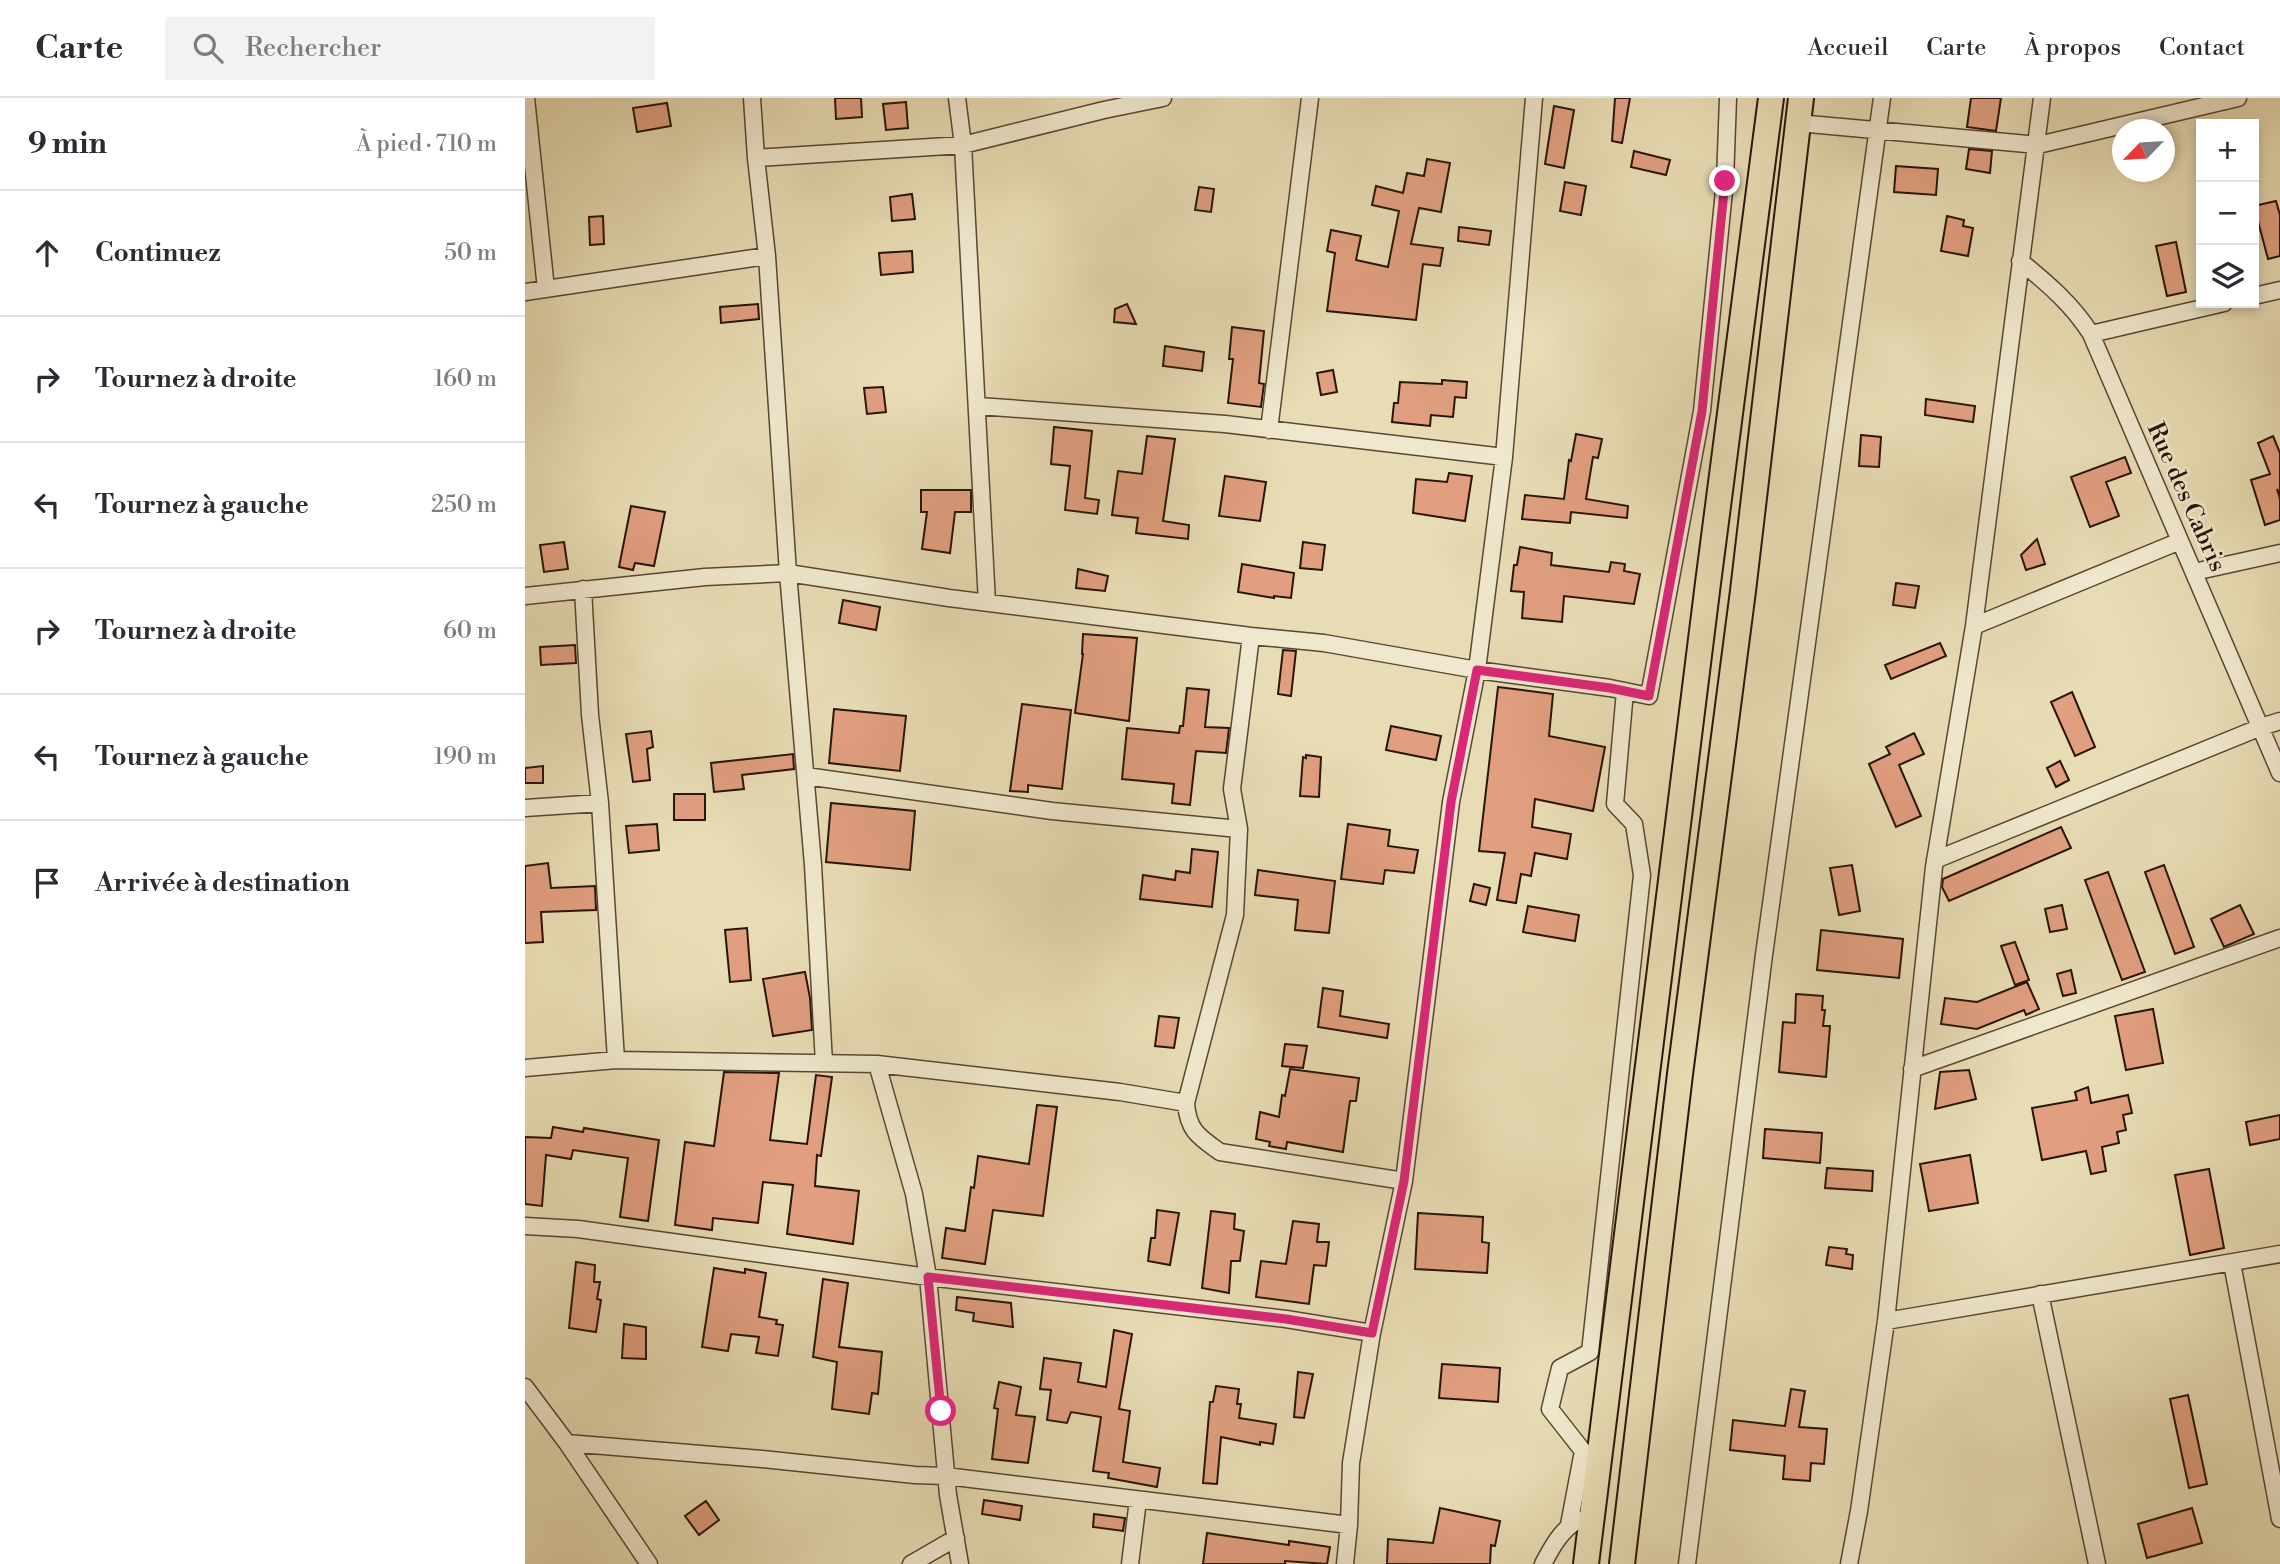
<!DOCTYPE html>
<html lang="fr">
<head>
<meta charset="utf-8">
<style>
  :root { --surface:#fff; --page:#f2f2f3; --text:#2b2b33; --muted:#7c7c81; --line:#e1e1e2 }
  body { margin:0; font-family:"Libre Bodoni",serif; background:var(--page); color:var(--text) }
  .controls { position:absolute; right:21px; top:21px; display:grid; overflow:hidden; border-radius:0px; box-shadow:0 4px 10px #0003 }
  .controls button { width:63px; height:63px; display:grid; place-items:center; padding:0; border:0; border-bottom:2px solid var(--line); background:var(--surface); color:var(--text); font:35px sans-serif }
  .compass { position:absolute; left:1587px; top:21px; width:63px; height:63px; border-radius:50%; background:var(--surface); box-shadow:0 4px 10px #0003; rotate:245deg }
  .stop { position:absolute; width:21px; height:21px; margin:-16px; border:5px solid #db2777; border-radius:50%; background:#fff }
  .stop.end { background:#db2777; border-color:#fff; box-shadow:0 2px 7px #0008 }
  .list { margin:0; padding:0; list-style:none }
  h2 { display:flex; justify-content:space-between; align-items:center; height:91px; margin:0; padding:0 28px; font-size:30px }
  h2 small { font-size:23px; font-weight:400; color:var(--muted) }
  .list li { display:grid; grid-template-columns:46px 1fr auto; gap:21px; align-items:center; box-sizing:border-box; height:126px; padding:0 28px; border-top:2px solid var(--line) }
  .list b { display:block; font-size:26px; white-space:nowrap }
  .list em { font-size:23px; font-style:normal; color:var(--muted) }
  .icon { flex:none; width:38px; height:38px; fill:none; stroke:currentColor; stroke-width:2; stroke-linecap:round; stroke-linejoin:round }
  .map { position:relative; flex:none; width:1755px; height:1466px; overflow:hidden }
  header { display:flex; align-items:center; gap:42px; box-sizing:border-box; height:98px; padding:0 35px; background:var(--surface); border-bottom:2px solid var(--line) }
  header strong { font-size:33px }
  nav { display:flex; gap:38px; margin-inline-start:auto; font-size:24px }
  .search { width:490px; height:63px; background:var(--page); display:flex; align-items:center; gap:18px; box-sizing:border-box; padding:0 24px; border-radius:0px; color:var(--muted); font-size:26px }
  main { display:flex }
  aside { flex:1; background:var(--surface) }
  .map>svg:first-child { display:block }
</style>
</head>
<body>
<header>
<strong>Carte</strong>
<div class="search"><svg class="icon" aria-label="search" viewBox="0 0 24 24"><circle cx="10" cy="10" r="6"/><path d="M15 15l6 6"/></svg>Rechercher</div>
<nav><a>Accueil</a><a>Carte</a><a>À propos</a><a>Contact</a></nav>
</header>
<main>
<aside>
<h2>9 min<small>À pied · 710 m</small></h2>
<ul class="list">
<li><svg class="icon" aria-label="ahead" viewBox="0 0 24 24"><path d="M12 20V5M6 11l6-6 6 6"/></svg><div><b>Continuez</b></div><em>50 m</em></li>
<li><svg class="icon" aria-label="right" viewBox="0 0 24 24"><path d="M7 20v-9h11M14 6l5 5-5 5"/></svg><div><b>Tournez à droite</b></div><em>160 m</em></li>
<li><svg class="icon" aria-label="left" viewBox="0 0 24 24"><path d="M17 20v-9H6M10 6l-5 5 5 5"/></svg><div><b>Tournez à gauche</b></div><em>250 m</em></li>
<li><svg class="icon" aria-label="right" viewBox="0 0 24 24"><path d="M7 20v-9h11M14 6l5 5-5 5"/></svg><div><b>Tournez à droite</b></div><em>60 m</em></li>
<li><svg class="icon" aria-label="left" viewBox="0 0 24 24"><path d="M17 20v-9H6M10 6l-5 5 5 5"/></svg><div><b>Tournez à gauche</b></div><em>190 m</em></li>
<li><svg class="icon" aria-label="arrive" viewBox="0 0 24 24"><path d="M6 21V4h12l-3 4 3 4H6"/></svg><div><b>Arrivée à destination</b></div></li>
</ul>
</aside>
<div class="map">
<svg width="1755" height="1466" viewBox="0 0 1755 1466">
  <rect width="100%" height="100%" fill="#e8dcb4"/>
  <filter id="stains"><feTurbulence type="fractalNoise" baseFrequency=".00286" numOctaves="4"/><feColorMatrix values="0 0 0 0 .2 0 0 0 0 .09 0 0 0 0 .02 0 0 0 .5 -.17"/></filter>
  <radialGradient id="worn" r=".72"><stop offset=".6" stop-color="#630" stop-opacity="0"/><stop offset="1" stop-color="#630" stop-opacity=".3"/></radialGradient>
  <path fill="#e19f80" stroke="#29140a" stroke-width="2" d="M310 0H336L337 19 311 21Z
    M1090 0H1105L1097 45 1087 43Z
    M1446 0H1476L1471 33 1442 29Z
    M381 4 383 30 361 32 358 6Z
    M142 5 146 28 112 34 108 10Z
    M1029 8 1049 12 1039 70 1020 66Z
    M1444 51 1467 53 1465 75 1441 71Z
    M1109 53 1145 62 1141 77 1106 69Z
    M902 61 925 65 916 114 894 110 886 146 918 150 915 168 898 166 891 222 802 213 810 155 802 153 806 132 836 138 831 162 863 169 874 113 847 107 851 88 878 95 882 75 899 78Z
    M1371 68 1413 71 1411 97 1369 94Z
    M1040 84 1061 88 1056 117 1035 113Z
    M674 89 689 91 686 114 670 112Z
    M387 96 390 121 367 123 365 99Z
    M1751 103 1755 117V158L1743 161 1729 108Z
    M78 118 79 146 65 147 64 119Z
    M1422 118 1439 122 1438 128 1448 130 1443 158 1416 153Z
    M934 129 966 133 964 147 933 143Z
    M1651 144 1661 194 1642 198 1631 148Z
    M387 153 388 174 356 177 354 155Z
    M233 206 234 221 196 225 195 209Z
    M602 206 611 226 589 224 590 211Z
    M707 229 739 233 734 285 739 286 736 309 703 305 708 261H704Z
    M640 248 679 254 677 273 638 268Z
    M808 272 812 294 796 297 792 275Z
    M917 282 942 284 941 300 930 299 928 319 906 317 905 328 867 324 869 305H873L875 284 917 286Z
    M358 289 361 314 342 316 339 290Z
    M1401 301 1450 308 1448 324 1400 317Z
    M529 329 567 333 560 400 574 402 572 416 540 412 545 368 526 366Z
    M1051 336 1077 341 1073 360 1068 359 1061 401 1103 408 1102 420 1046 414 1045 425 997 421 1000 397 1039 401 1044 362 1046 363Z
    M1336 337 1356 339 1354 369 1334 368Z
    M622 338 650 341 638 423 664 427 663 441 611 435 613 420 587 417 593 373 617 376Z
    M1748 338 1755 355V398L1752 391 1755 401V422L1740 427 1726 382 1745 376 1733 345Z
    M1600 359 1606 375 1581 384 1594 418 1565 429 1546 379Z
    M924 375 947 378 940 423 888 415 891 381 922 384Z
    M700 378 741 384 735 423 694 418Z
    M396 392H446V414H430L425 455 397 451 402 414H396Z
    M106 408 140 414 129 468 110 465 108 472 94 469Z
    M1512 441 1520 466 1501 472 1496 457Z
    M39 444 43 471 19 474 15 447Z
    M778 444 800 447 797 472 775 470Z
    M995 449 1027 455 1026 467 1084 474 1086 464 1100 466 1099 473 1115 476 1109 506 1039 498 1037 524 997 520 999 494 986 493 989 467H992Z
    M717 466 769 475 766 500 749 498V500L713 494Z
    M553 471 583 478 580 493 551 490Z
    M1371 485 1394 488 1390 510 1368 507Z
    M318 502 355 509 351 532 314 525Z
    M558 536 612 540 604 623 550 615 558 556H557Z
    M1415 545 1421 558 1366 581 1360 567Z
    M50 547 51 565 16 567 15 549Z
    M758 552 771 553 766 598 753 596Z
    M973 589 1028 596 1024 638 1080 649 1068 713 1010 701 1007 729 1046 736 1042 761 1010 755 1006 778 996 776 991 805 972 802 980 755 954 753Z
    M662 590 684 592 680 629 704 630 701 655 671 653 665 707 647 705 649 686 597 681 602 630 654 635 655 628H658Z
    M1547 594 1570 649 1550 658 1526 604Z
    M497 606 546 612 537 691 503 687V694L485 693Z
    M309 611 381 618 375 673 304 665Z
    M866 628 916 638 911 662 861 652Z
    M126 633 128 649 122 651 125 682 108 684 101 636Z
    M1389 635 1399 656 1374 667 1396 718 1371 729 1344 666 1365 656 1361 649Z
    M268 656 269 671 217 677 219 691 189 694 186 665Z
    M781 657 796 659 794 699 775 698 778 659 781 660Z
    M1535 663 1544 682 1531 689 1522 670Z
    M18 668V685H0V670Z
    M149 696H180V722H149Z
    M306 705 390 713 385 772 301 764Z
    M132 726 134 752 104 755 101 728Z
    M823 726 865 732 863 748 893 752 889 775 860 772 858 786 816 781Z
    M1536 729 1546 750 1424 803 1417 789 1418 781Z
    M667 751 693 754 687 809 615 801 618 777 650 782 651 773 665 775Z
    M23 765 26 790 70 788 71 812 16 814 18 844 0 845V768Z
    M1327 767 1335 813 1314 817 1305 770Z
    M1639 767 1669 849 1650 856 1620 774Z
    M733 772 810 783 804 835 770 832 773 802 730 797Z
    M1583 774 1620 874 1597 882 1560 782Z
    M949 786 965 790 961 807 945 803Z
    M1537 807 1542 831 1525 834 1520 811Z
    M1715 807 1729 836 1699 849 1686 821Z
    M1003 808 1054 817 1050 843 998 834Z
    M222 830 226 882 205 884 200 832Z
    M1296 832 1378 841 1374 880 1292 872Z
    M1490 844 1504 882 1490 887 1476 848Z
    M1546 872 1551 895 1538 898 1532 876Z
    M280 874 285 900 287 932 248 938 238 881Z
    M1502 884 1514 911 1501 917 1499 912 1452 931 1416 926 1420 900 1452 904Z
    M798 890 818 893 815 918 864 926 862 940 793 929Z
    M1271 896 1298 898 1297 912H1300L1298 928H1305L1301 979 1254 974 1258 924 1270 925Z
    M1628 911 1638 965 1601 972 1590 918Z
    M634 918 654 920 649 950 630 948Z
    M760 946 782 948 778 970 757 968Z
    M765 971 834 980 831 1003H825L818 1054 762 1044 761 1051 744 1048 745 1044 731 1041 735 1014 754 1019 757 997 760 998Z
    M1444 972 1451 1001 1410 1011 1415 974Z
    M199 974 254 975 245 1042 282 1046 291 977 307 979 296 1058 292 1057 290 1088 334 1093 328 1146 262 1136 268 1087 238 1084 233 1125 188 1120 187 1132 150 1127 160 1044 189 1048Z
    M1563 989 1566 1005 1603 997 1607 1015 1598 1017 1601 1032 1592 1034 1594 1045 1577 1049 1581 1073 1566 1076 1561 1053 1517 1062 1507 1010 1552 1002 1550 994Z
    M512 1007 532 1009 518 1118 468 1112 460 1166 417 1160 421 1130 440 1133 446 1089 449 1090 453 1058 504 1066Z
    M1755 1017V1041L1725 1047 1721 1024Z
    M28 1029 58 1034 59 1030 134 1042 123 1123 95 1119 103 1060 48 1052 46 1061 21 1057 17 1108 0 1106V1039L26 1040Z
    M1240 1031 1297 1035 1295 1065 1238 1060Z
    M1445 1057 1453 1105 1404 1113 1395 1066Z
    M1302 1070 1348 1073 1347 1093 1300 1090Z
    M1684 1071 1699 1150 1665 1157 1650 1077Z
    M632 1112 654 1115 645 1167 623 1163 626 1140H630Z
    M686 1113 710 1116 709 1131 719 1133 715 1163H706L704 1195 677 1190Z
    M893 1115 958 1119 957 1144 964 1145 962 1175 890 1171Z
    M768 1123 794 1126 792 1144H804L801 1168 789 1167 784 1206 731 1199 736 1163 761 1166Z
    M1304 1149 1322 1151 1321 1156 1328 1157 1327 1171 1301 1167Z
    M51 1164 70 1167 69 1184H75L72 1201 76 1202 71 1234 44 1230Z
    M189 1170 220 1175V1171L241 1175 234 1219 252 1222 251 1226 258 1227 253 1258 231 1255 234 1239 206 1236 203 1253 177 1249Z
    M298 1181 323 1185 314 1249 357 1254 353 1296 347 1295 344 1316 307 1311 312 1264 288 1259Z
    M432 1199 486 1205 488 1229 448 1223 449 1215 431 1212Z
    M99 1226 121 1229V1261L97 1260Z
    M589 1232 607 1236 594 1311 605 1313 598 1364 635 1370 632 1389 583 1380 584 1375 568 1373 576 1319 546 1314 542 1325 522 1322 526 1292 515 1291 519 1260 556 1265 553 1284 581 1289Z
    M917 1266 975 1270 973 1304 914 1300Z
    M773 1274 788 1276 779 1320 769 1319Z
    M474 1284 496 1289 491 1317 510 1319 503 1365 467 1361 473 1311 469 1310Z
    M691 1288 714 1291 712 1306H716L714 1320 751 1326 748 1346 735 1344V1347L696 1339 692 1386 678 1385 685 1304H688Z
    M1266 1291 1280 1293 1274 1329 1302 1331 1299 1366 1286 1365 1285 1383 1258 1381 1260 1358 1205 1352 1208 1322 1260 1328Z
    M1663 1297 1682 1386 1664 1390 1645 1301Z
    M459 1402 497 1408 495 1422 457 1416Z
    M181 1403 194 1422 174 1437 160 1418Z
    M915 1410 975 1423 970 1448 966 1447 965 1466H862L863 1441 908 1445Z
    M1667 1410 1677 1445 1622 1460 1613 1426Z
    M569 1416 600 1420 598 1433 568 1429Z
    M682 1435 764 1447V1443L805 1449 802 1466 760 1463V1466H678Z"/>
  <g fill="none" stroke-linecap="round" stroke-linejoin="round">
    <g stroke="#594634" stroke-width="19">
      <path id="minor" d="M1 0 21 191
        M227 0 231 60 242 158 263 475 288 767 299 965
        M432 0 438 47 462 505
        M1273 25 1513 47 1713 0
        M231 60 438 47 579 12 638 0
        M1495 163C1522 185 1547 206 1566 236L1755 675
        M0 194 242 158
        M1729 198 1755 192
        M1566 236 1699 205
        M454 308 700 326 979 359
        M744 332 785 0
        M1669 474 1755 455
        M58 491 65 617 75 705 91 962
        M0 498 180 479 263 475 424 500 726 538 799 545 952 572 1085 590 1124 598 1177 313 1200 83 1203 0
        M1449 528 1655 443
        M726 538 707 691 714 731 710 817 661 1005C663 1033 674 1039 695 1054L879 1083
        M281 678 527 713 714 731
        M0 710 75 705
        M1410 762 1736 629 1755 623
        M352 966 389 1096 403 1179 423 1397 435 1466
        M0 970 91 962 352 966 595 994 661 1005
        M1387 971 1755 840
        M0 1128 53 1131 403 1179 761 1221 847 1235
        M1707 1165 1755 1421
        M1515 1196 1572 1466
        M1361 1223 1755 1156
        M0 1289 42 1345 124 1466
        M42 1345 237 1361 390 1377 421 1378 824 1427
        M1044 1427 1058 1353 1025 1311 1035 1270 1065 1254 1117 777 1109 726 1090 706 1100 593
        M386 1466 431 1440
        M605 1466 613 1402
        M820 1466 824 1427 826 1365 847 1235 879 1083 926 704 952 572 979 359 1009 0
        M1018 1466C1027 1449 1036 1432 1053 1422
        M1162 1466 1239 857 1357 0
        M1324 1466 1334 1413 1361 1223 1409 769 1449 528 1517 0"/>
    </g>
    <g stroke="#29140a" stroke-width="28">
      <path id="primary" d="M1061 1466 1183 485 1246 0
        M1097 1466 1155 976 1218 493 1276 0"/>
    </g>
    <use href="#minor" stroke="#f0e8ce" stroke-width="16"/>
    <use href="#primary" stroke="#e8dcb4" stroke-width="24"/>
  </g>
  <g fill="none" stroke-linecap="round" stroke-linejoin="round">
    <path stroke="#db2777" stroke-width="9" d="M416 1313 403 1179 761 1221 847 1235 879 1083 926 704 952 572 1085 590 1124 598 1177 313 1200 83"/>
  </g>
  <g text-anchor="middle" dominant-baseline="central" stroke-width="5" stroke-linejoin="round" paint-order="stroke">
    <g font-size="24" fill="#29140a" stroke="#f0e8ce">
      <text transform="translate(1661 399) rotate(66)">Rue des Cabris</text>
    </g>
  </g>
  <rect width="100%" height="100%" filter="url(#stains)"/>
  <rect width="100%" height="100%" fill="url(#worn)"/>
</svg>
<div class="controls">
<button>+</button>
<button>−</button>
<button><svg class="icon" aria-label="layers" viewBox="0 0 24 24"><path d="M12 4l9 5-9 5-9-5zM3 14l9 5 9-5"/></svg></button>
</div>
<svg class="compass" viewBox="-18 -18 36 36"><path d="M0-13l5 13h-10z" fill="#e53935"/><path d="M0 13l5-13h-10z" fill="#7c7c81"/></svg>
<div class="stop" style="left:416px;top:1313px"></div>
<div class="stop end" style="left:1200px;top:83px"></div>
</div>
</main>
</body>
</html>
